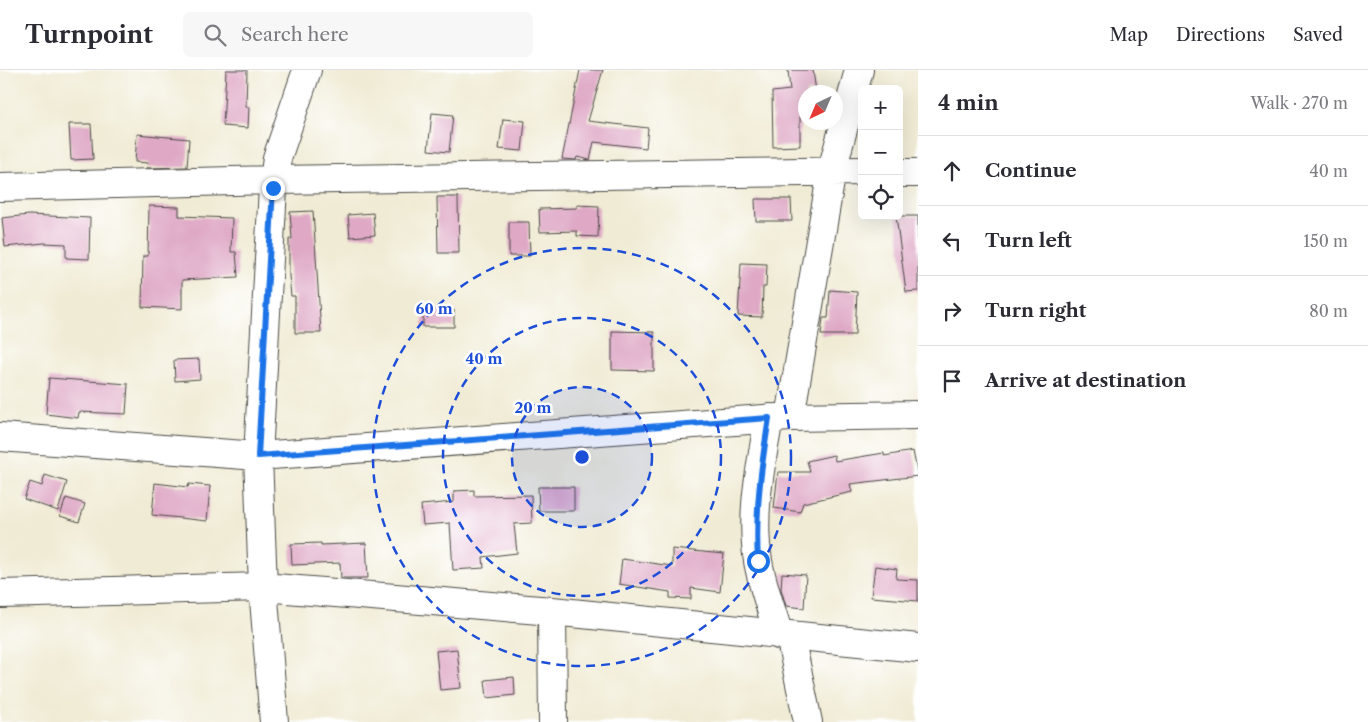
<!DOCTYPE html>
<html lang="en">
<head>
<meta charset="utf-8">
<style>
  :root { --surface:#fff; --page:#f7f7f7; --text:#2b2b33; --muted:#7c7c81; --line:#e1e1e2 }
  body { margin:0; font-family:"Libre Caslon Text",serif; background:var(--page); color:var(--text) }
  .controls { position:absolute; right:15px; top:15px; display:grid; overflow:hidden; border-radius:8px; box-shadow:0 5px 20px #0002 }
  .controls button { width:45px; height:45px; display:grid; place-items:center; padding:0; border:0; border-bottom:1px solid var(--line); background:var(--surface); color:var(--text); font:25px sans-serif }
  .compass { position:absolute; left:798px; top:15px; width:45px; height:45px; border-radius:50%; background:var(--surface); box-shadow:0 5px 20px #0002; rotate:224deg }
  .stop { position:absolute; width:15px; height:15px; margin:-11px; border:4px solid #1a73e8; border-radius:50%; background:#fff }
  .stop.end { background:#1a73e8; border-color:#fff; box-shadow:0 1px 5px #0008 }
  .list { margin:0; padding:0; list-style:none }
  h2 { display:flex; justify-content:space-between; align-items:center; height:65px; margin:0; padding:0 20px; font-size:21px }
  h2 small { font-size:16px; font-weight:400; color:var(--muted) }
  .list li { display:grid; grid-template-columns:32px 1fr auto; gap:15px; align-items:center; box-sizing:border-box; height:70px; padding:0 20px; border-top:1px solid var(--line) }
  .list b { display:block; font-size:19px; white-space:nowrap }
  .list em { font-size:16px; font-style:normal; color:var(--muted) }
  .icon { flex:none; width:28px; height:28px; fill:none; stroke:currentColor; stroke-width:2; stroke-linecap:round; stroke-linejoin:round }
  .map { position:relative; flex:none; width:918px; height:652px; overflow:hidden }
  header { display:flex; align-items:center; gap:30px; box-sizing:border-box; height:70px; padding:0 25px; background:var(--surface); border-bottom:1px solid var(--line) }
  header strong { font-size:24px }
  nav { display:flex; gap:28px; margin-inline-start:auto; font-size:18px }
  .search { width:350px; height:45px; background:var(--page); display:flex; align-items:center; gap:12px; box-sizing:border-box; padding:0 18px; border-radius:8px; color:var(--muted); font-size:19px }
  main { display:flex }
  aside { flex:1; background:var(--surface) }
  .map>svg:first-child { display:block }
</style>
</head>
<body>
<header>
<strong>Turnpoint</strong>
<div class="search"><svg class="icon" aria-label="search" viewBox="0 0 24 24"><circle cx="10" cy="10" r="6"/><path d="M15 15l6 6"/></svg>Search here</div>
<nav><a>Map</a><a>Directions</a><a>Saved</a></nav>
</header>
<main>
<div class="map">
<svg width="918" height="652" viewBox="0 0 918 652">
  <rect width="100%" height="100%" fill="#fff"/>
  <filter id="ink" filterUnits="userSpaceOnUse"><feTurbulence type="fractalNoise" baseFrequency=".02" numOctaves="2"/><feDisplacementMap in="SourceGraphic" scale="10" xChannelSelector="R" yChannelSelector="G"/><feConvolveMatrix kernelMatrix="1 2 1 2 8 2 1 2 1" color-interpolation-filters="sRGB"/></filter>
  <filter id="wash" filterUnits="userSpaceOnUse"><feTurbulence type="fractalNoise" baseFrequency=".0096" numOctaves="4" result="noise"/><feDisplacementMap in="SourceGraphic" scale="20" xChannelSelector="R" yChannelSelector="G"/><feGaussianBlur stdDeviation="1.12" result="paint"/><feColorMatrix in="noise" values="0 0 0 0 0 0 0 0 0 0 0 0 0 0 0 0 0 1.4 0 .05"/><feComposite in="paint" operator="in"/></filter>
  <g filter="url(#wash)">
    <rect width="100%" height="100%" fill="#f0ebd4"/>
    <g id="blocks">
      <path fill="#dfa9c6" d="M226 0H247L246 37H249L248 58 223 56Z
        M580 0H603L588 51 648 58 646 78 594 72 590 90 577 87 576 90 562 89Z
        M788 0H813L816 22H806V40L800 41V76L773 77 772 22 790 20Z
        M432 43 453 45 449 82 428 80Z
        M503 49 525 51 522 81 499 79Z
        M69 54H91L93 89 71 90Z
        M137 64 189 69 187 97 147 98 148 93 135 92Z
        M437 127H458L459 183H438Z
        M755 129H791L792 151H756Z
        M577 135 599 136 598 167 577 166V161L540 162 539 139 577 138Z
        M149 136 179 137V146L232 148 231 182H236L238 207 182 210V239L142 237 143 186H148Z
        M313 141 321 263H295V226H291L289 206V169H292L290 142Z
        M373 143 375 165 350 167 348 145Z
        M29 145 90 148 89 189 66 188V174L44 173 5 177 2 148Z
        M896 146H918V221L906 222Z
        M509 152H529L530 186H509Z
        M741 193 767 194 766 217H763L762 247 738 246Z
        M830 220 857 222 855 265H821L823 248H828Z
        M423 239 454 240V257H423Z
        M612 261 654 262V301L612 300Z
        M199 289 200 309 175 311 174 290Z
        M49 308 128 314 126 344 79 342 78 348 46 344Z
        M913 381 918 406 850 414 852 422 803 433 800 442 774 438 778 402H810L807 391 834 385 835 391 884 383V386Z
        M45 405 67 412 58 441 24 429 30 412 42 416Z
        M155 413 188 417 189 414 210 416 207 451 152 445Z
        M538 417H574V441H539Z
        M474 420V426L531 425 532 453 514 454 517 483 483 487 484 498 453 500 450 453 423 455 421 435 454 432V421Z
        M66 428 85 434 79 452 60 446Z
        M321 473V475L366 473 368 508H341L340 493 292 495 291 474Z
        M672 479 724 484 720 522 691 518V529L670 528V522L619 514 622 489 672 496Z
        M875 496 897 499 896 509 918 510V531L871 527Z
        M782 503 806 505 804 538 786 536 781 519Z
        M457 579 461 618 440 620 436 581Z
        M514 607 515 625 487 628 485 610Z"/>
    </g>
  </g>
  <g filter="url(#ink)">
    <use href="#blocks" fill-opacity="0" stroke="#494844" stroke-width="1"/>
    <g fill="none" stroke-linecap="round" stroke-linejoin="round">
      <g stroke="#494844" stroke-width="30">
        <path id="minor" d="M899 103H918
          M0 117 276 110 862 101
          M790 347 832 100 859 0
          M769 348C761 395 750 443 758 491 762 515 772 541 779 565
          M0 367 258 386 790 347 918 345
          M0 524 263 517 552 541 918 578
          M552 541 553 652
          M790 566 808 652
          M274 652 263 517 258 386 273 118 277 88 307 0"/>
      </g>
      <use href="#minor" stroke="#fff" stroke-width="28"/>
    </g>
  </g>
  <g fill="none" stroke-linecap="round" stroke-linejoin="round" filter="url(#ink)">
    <path stroke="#1a73e8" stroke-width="6" d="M273 118 258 386 769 348C761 398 755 441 758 491"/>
  </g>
  <circle cx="582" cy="387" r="70" fill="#1d4ed8" fill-opacity=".12"/>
  <g fill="none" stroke="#1d4ed8" stroke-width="2.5" stroke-dasharray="9 6">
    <circle cx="582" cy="387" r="70"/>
    <circle cx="582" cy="387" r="139"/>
    <circle cx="582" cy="387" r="209"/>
  </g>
  <circle cx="582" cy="387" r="8" fill="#1d4ed8" stroke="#fff" stroke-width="2.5"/>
  <g font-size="15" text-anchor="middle" font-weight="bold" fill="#1d4ed8" stroke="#fff" stroke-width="5" stroke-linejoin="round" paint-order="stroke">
    <text x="434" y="244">60 m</text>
    <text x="484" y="294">40 m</text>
    <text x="533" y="343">20 m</text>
  </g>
</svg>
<div class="controls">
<button>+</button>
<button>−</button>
<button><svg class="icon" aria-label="locate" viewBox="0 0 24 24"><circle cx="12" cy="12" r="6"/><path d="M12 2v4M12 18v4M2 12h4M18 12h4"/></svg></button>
</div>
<svg class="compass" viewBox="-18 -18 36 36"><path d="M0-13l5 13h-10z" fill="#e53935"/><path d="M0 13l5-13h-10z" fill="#7c7c81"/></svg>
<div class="stop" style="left:758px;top:491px"></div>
<div class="stop end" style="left:273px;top:118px"></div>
</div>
<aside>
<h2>4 min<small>Walk · 270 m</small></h2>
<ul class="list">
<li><svg class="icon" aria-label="ahead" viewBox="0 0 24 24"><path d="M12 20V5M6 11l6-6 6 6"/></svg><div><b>Continue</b></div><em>40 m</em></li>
<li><svg class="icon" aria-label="left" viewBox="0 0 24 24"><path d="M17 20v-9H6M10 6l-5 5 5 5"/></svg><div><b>Turn left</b></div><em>150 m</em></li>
<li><svg class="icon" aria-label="right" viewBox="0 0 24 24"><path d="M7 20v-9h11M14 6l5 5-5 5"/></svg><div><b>Turn right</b></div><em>80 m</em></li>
<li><svg class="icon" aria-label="arrive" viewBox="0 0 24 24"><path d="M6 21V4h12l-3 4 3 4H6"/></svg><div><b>Arrive at destination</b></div></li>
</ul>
</aside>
</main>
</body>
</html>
